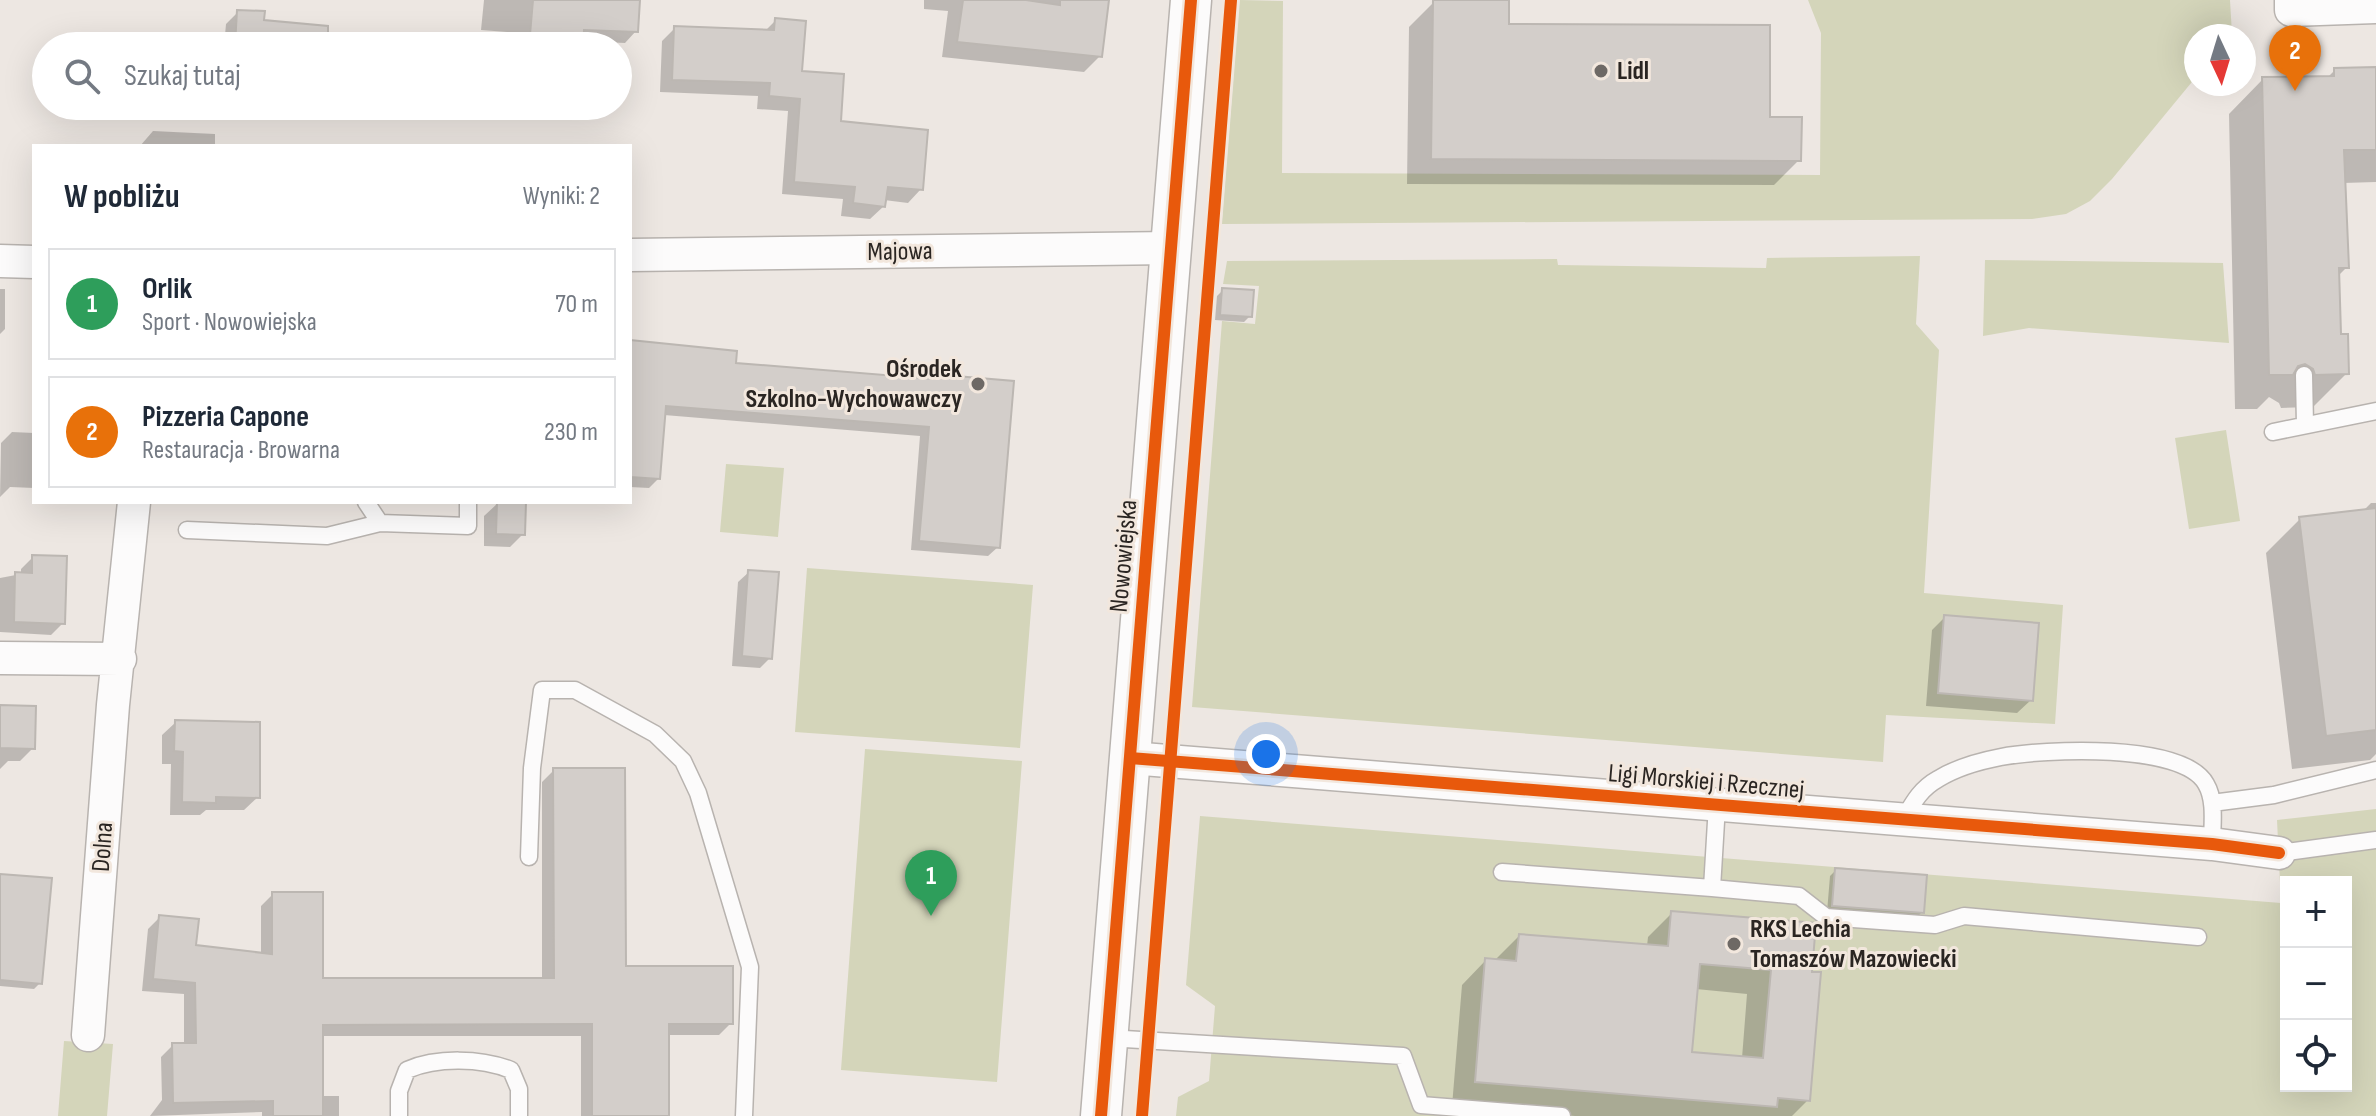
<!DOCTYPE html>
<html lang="pl">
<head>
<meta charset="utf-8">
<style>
  :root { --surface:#fff; --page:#f6f6f7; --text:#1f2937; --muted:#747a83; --line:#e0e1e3; --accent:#0f766e }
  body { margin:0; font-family:"Sofia Sans Condensed",sans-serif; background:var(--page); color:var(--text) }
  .controls { position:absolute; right:24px; bottom:24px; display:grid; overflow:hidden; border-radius:0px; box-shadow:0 8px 32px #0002 }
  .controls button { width:72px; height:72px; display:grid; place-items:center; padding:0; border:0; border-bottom:2px solid var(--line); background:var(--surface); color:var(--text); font:40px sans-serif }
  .compass { position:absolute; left:2184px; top:24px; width:72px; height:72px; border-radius:50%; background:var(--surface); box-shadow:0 8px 32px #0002; rotate:176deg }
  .you { position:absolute; left:1266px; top:754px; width:28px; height:28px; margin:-20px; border:6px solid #fff; border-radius:50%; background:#1a73e8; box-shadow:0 0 0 12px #1a73e833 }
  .badge { display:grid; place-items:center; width:52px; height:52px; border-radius:50%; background:var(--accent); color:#fff; font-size:26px; font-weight:700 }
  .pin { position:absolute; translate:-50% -66px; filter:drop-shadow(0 2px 4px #0008) }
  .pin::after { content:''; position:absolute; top:42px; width:28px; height:24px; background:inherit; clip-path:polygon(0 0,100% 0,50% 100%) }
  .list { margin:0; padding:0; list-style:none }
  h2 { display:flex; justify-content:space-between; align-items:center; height:104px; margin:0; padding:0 32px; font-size:34px }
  h2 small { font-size:26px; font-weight:400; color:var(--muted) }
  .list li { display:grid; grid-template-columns:52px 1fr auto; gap:24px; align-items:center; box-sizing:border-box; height:112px; margin:0 16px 16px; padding:0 16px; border:2px solid var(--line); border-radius:0px }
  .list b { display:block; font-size:30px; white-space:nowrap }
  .list p { margin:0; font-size:26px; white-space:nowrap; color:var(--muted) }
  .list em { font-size:26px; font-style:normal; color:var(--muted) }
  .icon { flex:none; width:44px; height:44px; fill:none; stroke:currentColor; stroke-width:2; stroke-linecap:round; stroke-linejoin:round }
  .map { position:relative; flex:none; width:2376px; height:1116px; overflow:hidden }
  .search { position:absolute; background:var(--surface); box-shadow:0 8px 32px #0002; left:32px; top:32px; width:600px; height:88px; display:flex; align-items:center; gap:20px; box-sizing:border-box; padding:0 28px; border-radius:44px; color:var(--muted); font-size:30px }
  .panel { position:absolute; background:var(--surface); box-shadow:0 8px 32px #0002; left:32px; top:144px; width:600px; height:360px; border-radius:0px }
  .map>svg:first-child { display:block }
</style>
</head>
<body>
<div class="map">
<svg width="2376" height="1116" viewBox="0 0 2376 1116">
  <rect width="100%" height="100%" fill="#ede7e2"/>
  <path fill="#d4d5ba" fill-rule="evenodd" d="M1240 0 1283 1 1282 173 1820 175 1821 33 1808 0H2230L2232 34 2196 36V77L2112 179 2090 201 2066 214 2032 219 1222 224Z
    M1920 256 1916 324 1939 350 1924 593 2063 605 2055 724 1886 715 1883 762 1192 707 1222 321 1255 324 1259 286 1223 284 1227 261 1557 259 1558 265 1766 268 1767 258Z
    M1985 260 2223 263 2229 343 2029 328 1983 336Z
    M2226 430 2240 521 2189 529 2175 438Z
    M726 464 784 468 778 537 720 532Z
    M807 568 1033 585 1020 748 795 732Z
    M865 749 1022 761 997 1082 841 1070Z
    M2376 809V1116H1176L1178 1097 1209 1081 1215 1006 1186 985 1200 816 2281 903 2277 820ZM2286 882H2346V1086H2286Z
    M64 1041 113 1044 107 1116H58Z"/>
  <path fill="#0003" fill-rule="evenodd" d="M484 0H638L636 31 625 43 582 41 581 46H520L521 33 481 30Z
    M924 0H1107L1100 56 1084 72 942 57 948 11 924 9Z
    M1434 2 1768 119 1799 160 1774 185 1407 184 1409 27Z
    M238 12 321 45 351 46H224L226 24Z
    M776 20 800 73 839 123 921 189 908 203 884 200V206L870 219 841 216 843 199 782 194 788 111 757 109 758 96 660 92 662 41 675 28 765 31Z
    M2376 69V182L2343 183 2347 267 2338 276 2339 336 2347 373 2313 407 2281 408 2279 403 2269 397 2257 409H2235L2229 114 2263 79 2327 78 2335 70Z
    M153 131 215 134V146H140Z
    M0 289H5V329L0 334Z
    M1223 290 1250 316 1244 322 1215 320 1217 296Z
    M630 343 734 364 930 380 934 377 998 547 988 556 911 550 920 436 664 415 659 478 649 488 630 487Z
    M12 432 34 433V488L10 487 0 497 1 443Z
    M498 503 523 534 510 547 484 546V516Z
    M2371 503H2376V754L2370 760 2292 769 2266 553 2300 519 2362 512Z
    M33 557 63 623 51 635 0 632V578L21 574V569Z
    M749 572 770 658 760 668 732 666 738 582Z
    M1945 617 2031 700 2017 713 1926 706 1932 630Z
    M0 707 33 748 20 761H8L0 769Z
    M176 722 258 797 244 810H206L200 815H170L171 764H162V735Z
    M554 770 624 968 731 1023 719 1035H667V1116H581V1036H321V1096H339V1116H262V1112L150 1116 162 1100 161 1057 173 1045H184V994L142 991 148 929 160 917 194 947 261 955V906L273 894 321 980H542V782Z
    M1836 870 1922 912 1916 918 1827 912 1830 876Z
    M0 876 40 983 34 989 0 986Z
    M1672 913 1810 974 1808 1100 1792 1116H1575L1452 1106 1462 985 1486 960 1494 961 1519 936 1647 946 1648 937ZM1696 989 1747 994 1742 1058 1690 1054Z"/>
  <path fill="#d3ceca" stroke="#bcb7b2" stroke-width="2" fill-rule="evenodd" d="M533 0H640L638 32 584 30 583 46H529Z
    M963 0H1026L1060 5V0H1109L1102 57 957 42Z
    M1433 0H1509V24L1770 25V117H1802L1801 161 1431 159Z
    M237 10 265 11 264 20 328 26V46H235Z
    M775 18 806 21 802 71 844 74 841 121 928 130 923 190 888 187 885 207 853 203 855 187 794 182 800 99 769 96 770 83 672 80 674 26 774 30Z
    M2376 67V150H2344L2349 268H2339L2341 334H2348L2349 374 2315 375 2313 369 2305 364 2298 366 2293 375H2269L2262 77 2334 76V68Z
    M1222 288 1254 290 1252 317 1220 315Z
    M630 340 737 351 736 363 933 379V374L1014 381 1000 548 919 541 929 427 666 406 660 479 630 477Z
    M497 502H526L525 535 496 534Z
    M2376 508V730L2326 736 2299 517Z
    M32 555 67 556 65 624 14 622 15 572 32 573Z
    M748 570 779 572 772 659 742 656Z
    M1944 615 2039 623 2033 701 1938 693Z
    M0 705 36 706 35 749 0 748Z
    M175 720 260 722V798L216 797V803L182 802 183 752 174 751Z
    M553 768H625L626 966H733V1024H669V1116H592V1024L323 1025V1116H273V1101L173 1103 172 1043H196L195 983 153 979 159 915 199 919 196 945 272 954V892H323V978H554Z
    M1835 868 1927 875 1924 913 1832 906Z
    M0 874 52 878 42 984 0 980Z
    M1671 911 1816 923 1812 972H1821L1810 1101 1778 1098 1777 1107 1475 1082 1485 958 1516 961 1519 934 1668 946ZM1700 964 1771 970 1763 1058 1692 1052Z"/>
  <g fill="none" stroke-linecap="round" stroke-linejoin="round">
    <g stroke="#b8b3af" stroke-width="19">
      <path id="service" d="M2304 375 2305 425
        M2273 432 2376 411
        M366 502 380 523 468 526V502
        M187 530 327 536 380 523
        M2212 803 2274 795 2376 770
        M1903 820C1913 803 1920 789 1938 779 1956 768 1980 761 2001 757 2043 749 2183 742 2206 784 2216 801 2212 825 2212 844
        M2279 853 2376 840
        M529 857 532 768 542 690H575L655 734 683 761 698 793 750 967 744 1116
        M1502 872 1712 888 1717 805
        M1712 888 1799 896 1826 917 1935 925 1964 916 2198 937
        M1108 1038 1403 1056 1421 1105 1562 1116
        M399 1116V1091L407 1070C437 1057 481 1058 511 1070L519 1089V1116"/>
    </g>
    <g stroke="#b8b3af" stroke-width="35">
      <path id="minor" d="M2291 0V10L2376 7
        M630 255 1171 248
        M0 261 34 262
        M0 658 120 659
        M1130 758 2212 844 2279 853
        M88 1035 113 705 134 502"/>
    </g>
    <g stroke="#b8b3af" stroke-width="43">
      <path id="tertiary" d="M1101 1116 1191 0"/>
    </g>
    <use href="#service" stroke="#fcfbfb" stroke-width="16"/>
    <use href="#minor" stroke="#fcfbfb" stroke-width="32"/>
    <use href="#tertiary" stroke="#fcfbfb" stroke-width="40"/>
    <g stroke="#f2e7dd" stroke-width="17">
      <path id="cycleway" d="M1130 758 2212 844 2279 853
        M1101 1116 1191 0
        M1142 1116 1231 0"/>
    </g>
    <use href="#cycleway" stroke="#e8590c" stroke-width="12"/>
  </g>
  <g fill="#6e6965" stroke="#f2e7dd" stroke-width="3">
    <circle cx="1601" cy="71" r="8"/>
    <circle cx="978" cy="384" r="8"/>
    <circle cx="1734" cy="944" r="8"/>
  </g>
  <g text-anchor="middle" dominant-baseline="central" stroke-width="6" stroke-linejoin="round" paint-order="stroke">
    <g font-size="26" font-weight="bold" fill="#2a2522" stroke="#f2e7dd" text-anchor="start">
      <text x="1617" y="71">Lidl</text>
      <text x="962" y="369" text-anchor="end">Ośrodek<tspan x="962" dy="30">Szkolno-Wychowawczy</tspan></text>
      <text x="1750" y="929">RKS Lechia<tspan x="1750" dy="30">Tomaszów Mazowiecki</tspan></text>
    </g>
    <g font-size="26" fill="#2a2522" stroke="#f2e7dd">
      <text transform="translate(900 252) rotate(-1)">Majowa</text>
      <text transform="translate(1124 556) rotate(-85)">Nowowiejska</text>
      <text transform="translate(1706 782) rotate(5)">Ligi Morskiej i Rzecznej</text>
      <text transform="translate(103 847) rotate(-86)">Dolna</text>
    </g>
  </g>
</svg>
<div class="controls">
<button>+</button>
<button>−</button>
<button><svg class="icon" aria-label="locate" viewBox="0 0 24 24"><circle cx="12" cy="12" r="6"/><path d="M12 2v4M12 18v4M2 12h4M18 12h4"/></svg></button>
</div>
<svg class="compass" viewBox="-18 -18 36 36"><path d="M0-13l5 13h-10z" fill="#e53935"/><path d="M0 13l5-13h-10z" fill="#747a83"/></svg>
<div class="you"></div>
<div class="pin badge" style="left:931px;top:916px;background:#2e9e5b">1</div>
<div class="pin badge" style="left:2295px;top:91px;background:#e8710a">2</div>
<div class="search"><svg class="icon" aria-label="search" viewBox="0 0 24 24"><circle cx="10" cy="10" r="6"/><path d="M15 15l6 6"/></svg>Szukaj tutaj</div>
<section class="panel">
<h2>W pobliżu<small>Wyniki: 2</small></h2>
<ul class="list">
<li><span class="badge" style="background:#2e9e5b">1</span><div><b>Orlik</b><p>Sport · Nowowiejska</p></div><em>70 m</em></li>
<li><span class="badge" style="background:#e8710a">2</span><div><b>Pizzeria Capone</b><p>Restauracja · Browarna</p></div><em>230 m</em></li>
</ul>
</section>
</div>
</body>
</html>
